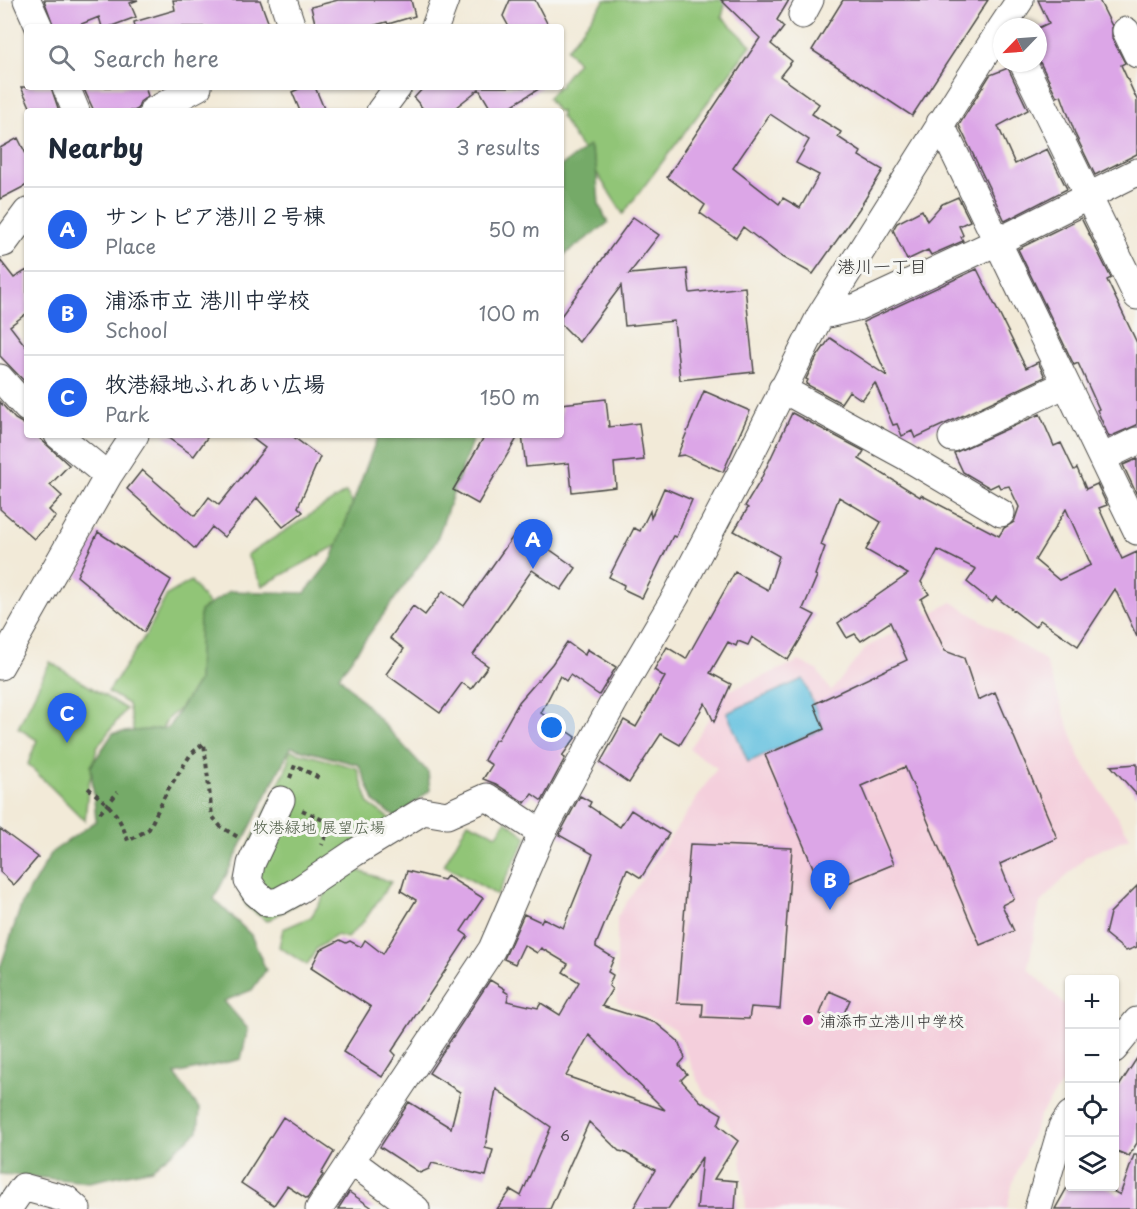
<!DOCTYPE html>
<html lang="en">
<head>
<meta charset="utf-8">
<style>
  :root { --surface:#fff; --page:#f6f6f7; --text:#1f2937; --muted:#747a83; --line:#e0e1e3; --accent:#2563eb }
  body { margin:0; font-family:"Playpen Sans","Klee One",sans-serif; background:var(--page); color:var(--text) }
  .controls { position:absolute; right:18px; bottom:18px; display:grid; overflow:hidden; border-radius:6px; box-shadow:0 2px 4px #0004 }
  .controls button { width:54px; height:54px; display:grid; place-items:center; padding:0; border:0; border-bottom:2px solid var(--line); background:var(--surface); color:var(--text); font:30px sans-serif }
  .compass { position:absolute; left:993px; top:18px; width:54px; height:54px; border-radius:50%; background:var(--surface); box-shadow:0 2px 4px #0004; rotate:245deg }
  .you { position:absolute; left:552px; top:728px; width:21px; height:21px; margin:-15px; border:4px solid #fff; border-radius:50%; background:#1a73e8; box-shadow:0 0 0 9px #1a73e833 }
  .badge { display:grid; place-items:center; width:39px; height:39px; border-radius:50%; background:var(--accent); color:#fff; font-size:20px; font-weight:700 }
  .pin { position:absolute; translate:-50% -50px; filter:drop-shadow(0 2px 3px #0008) }
  .pin::after { content:''; position:absolute; top:32px; width:21px; height:18px; background:inherit; clip-path:polygon(0 0,100% 0,50% 100%) }
  .list { margin:0; padding:0; list-style:none }
  h2 { display:flex; justify-content:space-between; align-items:center; height:78px; margin:0; padding:0 24px; font-size:26px }
  h2 small { font-size:20px; font-weight:400; color:var(--muted) }
  .list li { display:grid; grid-template-columns:39px 1fr auto; gap:18px; align-items:center; box-sizing:border-box; height:84px; padding:0 24px; border-top:2px solid var(--line) }
  .list b { display:block; font-size:22px; white-space:nowrap }
  .list p { margin:0; font-size:20px; white-space:nowrap; color:var(--muted) }
  .list em { font-size:20px; font-style:normal; color:var(--muted) }
  .icon { flex:none; width:33px; height:33px; fill:none; stroke:currentColor; stroke-width:2; stroke-linecap:round; stroke-linejoin:round }
  .map { position:relative; flex:none; width:1137px; height:1209px; overflow:hidden }
  .search { position:absolute; background:var(--surface); box-shadow:0 2px 4px #0004; left:24px; top:24px; width:540px; height:66px; display:flex; align-items:center; gap:15px; box-sizing:border-box; padding:0 21px; border-radius:6px; color:var(--muted); font-size:22px }
  .panel { position:absolute; background:var(--surface); box-shadow:0 2px 4px #0004; left:24px; top:108px; width:540px; height:330px; border-radius:6px }
  .map>svg:first-child { display:block }
</style>
</head>
<body>
<div class="map">
<svg width="1137" height="1209" viewBox="0 0 1137 1209">
  <rect width="100%" height="100%" fill="#f6f6f2"/>
  <filter id="ink" filterUnits="userSpaceOnUse"><feTurbulence type="fractalNoise" baseFrequency=".0167" numOctaves="2"/><feDisplacementMap in="SourceGraphic" scale="12" xChannelSelector="R" yChannelSelector="G"/><feConvolveMatrix kernelMatrix="1 2 1 2 8 2 1 2 1" color-interpolation-filters="sRGB"/></filter>
  <filter id="wash" filterUnits="userSpaceOnUse"><feTurbulence type="fractalNoise" baseFrequency=".008" numOctaves="4" result="noise"/><feDisplacementMap in="SourceGraphic" scale="24" xChannelSelector="R" yChannelSelector="G"/><feGaussianBlur stdDeviation="1.35" result="paint"/><feColorMatrix in="noise" values="0 0 0 0 0 0 0 0 0 0 0 0 0 0 0 0 0 1.4 0 .05"/><feComposite in="paint" operator="in"/></filter>
  <g filter="url(#wash)">
    <rect width="100%" height="100%" fill="#f2ead8"/>
    <path fill="#f4cfdc" d="M952 602 1045 660 1080 758 1130 837 1086 856 1040 903 1028 968 1069 1009V1073L1040 1115 1013 1182 1007 1209H746L740 1145 716 1102 704 1094 675 1029 617 1002V917L717 768 689 749 726 692 799 661 817 670 831 691 867 647Z"/>
    <path fill="#91c577" stroke="#5e7851" stroke-width="1.5" d="M605 0H726L722 17 751 45 623 214 561 117V111H557L548 98 557 87H561V83L578 62 567 49Z
      M346 492 367 529 262 586 247 555Z
      M191 581 247 657 168 718 152 747 133 744V727L128 704 108 692 147 633 167 595Z
      M50 662 126 709 97 747 88 788 85 821 28 764 37 740 18 728Z
      M289 750 357 768 369 804 399 825 353 869 391 882 364 921 347 938 337 935 317 948 307 965 279 947 283 929 311 917 333 882 267 921 247 907 233 878 289 762Z
      M506 821 527 837 497 895 444 865 468 822 497 835Z"/>
    <path fill="#74aa68" stroke="#506a4a" stroke-width="1.5" d="M589 146 596 165 599 204 608 223 561 257V166Z
      M378 435H474L436 542 339 676 428 772 430 790 397 818 375 803 359 765 291 747 214 899 251 935 266 970 252 990 224 1001 248 1029 241 1059 175 1074 200 1110 198 1131 152 1169 89 1182 0 1174V968L22 903 52 852 96 821 91 766 113 733 168 728 198 681 200 611 230 591 305 593 332 559Z"/>
    <path fill="#61c0df" stroke="#467685" stroke-width="1.5" d="M803 679 824 729 748 762 727 713Z"/>
    <g id="blocks">
      <path fill="#dca6e7" fill-rule="evenodd" d="M44 0H138L130 3 136 17 109 27H102L99 17 74 27H54Z
        M173 0H260L270 27H135L134 22 175 10Z
        M338 0H411L415 16 388 24 387 22 368 27H316L311 7Z
        M510 0H535L549 27H509L503 16Z
        M721 0H789L777 20 784 27 771 44 792 61 780 76 819 104 812 114 841 132 838 137 861 152 859 156 883 170 859 209 813 274 781 256 743 227 736 238 700 213 705 205 667 177 760 38ZM770 114 809 140 796 163 819 175 800 208 783 198 779 204 733 168Z
        M843 0H988L912 116 812 50Z
        M1038 0H1099L1112 26V38L1125 63 1121 65 1137 100V154L1095 175 1076 136 1061 95 1057 97 1038 58V28L1049 23Z
        M1008 68 1028 110 998 126 1015 164 1047 149 1067 189 1005 221 959 125 990 75Z
        M21 87H51L59 111H32Z
        M83 87H145L148 96 140 102 138 109 134 111H94Z
        M303 87H315L325 111H300L292 92Z
        M424 87H542L503 111H492L479 89 451 111H425L414 98Z
        M18 138 27 156V185L0 199V148Z
        M958 197 970 221 959 226 963 235 961 237 963 241 931 255 928 250 907 260 893 230 897 223 922 210 927 221 942 204Z
        M633 217 659 235 629 274 687 269 690 293 745 287 754 372 680 380 674 321 625 326 621 286 579 342 561 324V316Z
        M1081 218 1111 278 1107 280 1137 343V425L1109 437 1097 410 1099 409 1078 363 1074 365 1018 249Z
        M0 260 14 278 27 270V313L10 326 27 348V384L0 356Z
        M977 269 1026 368 1038 362 1045 377 915 438 912 431 902 436 897 424 893 425 875 383 862 400 849 391 841 403 806 384 808 380 806 379 817 357 830 338 887 376 863 322Z
        M704 391 750 411 723 472 684 455 677 456Z
        M606 399 609 427 639 423 644 460 614 463 616 487 572 492 569 463 526 467 522 435H561V404Z
        M0 402 15 419 27 426V435H36L69 465 50 485 62 496 49 510 56 517 34 539 0 509Z
        M792 413 864 451 859 459 920 497 921 495 999 536 1004 528 1014 522 1019 507 1009 486 1000 488 998 484 990 488 963 472 954 453 1040 414 1054 446 1061 443 1074 470 1077 468 1086 489 1097 484 1107 505 1099 508 1122 559 1137 552V637L1115 589 1078 646 1040 620 1035 627 996 597 992 602 967 582 976 569 938 550 921 582 929 594 921 599 945 651 964 658 978 700 995 692 1057 838 1000 864 1014 899 1002 905 1014 931 980 945 905 767 861 786 894 864 824 893 765 755 824 729 814 704 907 660 890 622 861 641 855 634 847 638 838 623 908 574 866 550 881 522 839 497 821 545 825 547 815 575 817 576 803 609 815 615 788 660 752 637 748 645 738 641 736 646 728 642 710 673 731 684 714 722 705 703 680 745 661 734 629 783 600 763 624 720 636 727 665 677 654 670 667 647 686 659 735 572 768 590 779 556 734 531 748 508 745 506 759 483ZM1066 509 1091 565 1059 580 1035 560Z
        M164 435H209L194 456Z
        M248 435H291L320 457 298 507 303 512 283 527 257 498 224 537 212 527 195 549 127 489 142 470 195 516 209 497 219 505 265 448Z
        M485 435H519L478 504 453 490Z
        M1137 459V495L1123 465Z
        M664 488 692 500 676 537 673 536 642 598 623 589 624 585 609 577 634 528 640 531 650 511 651 518Z
        M519 528 576 568 561 590 532 570 473 655 488 666 471 689 462 683 440 713 386 674 404 649 390 638 413 606 425 615 443 591 464 606Z
        M98 532 171 580 144 632 77 576Z
        M567 642 585 655 587 649 616 667 599 695 570 675 566 681 560 676 541 713 576 737 562 756 565 758 542 801 532 794 525 803 496 784 483 779 492 765 484 760 495 740 498 739 519 702 552 664Z
        M1137 764V795L1111 766Z
        M580 796 591 802 589 806 620 827 631 810 669 834 641 878 627 869 596 945V947L614 958 608 972 613 975 609 986 612 989 602 1006 656 1023 678 1041 685 1058 679 1065 687 1074 681 1080 700 1101 722 1114 718 1125 738 1141 714 1179 737 1181 735 1209H697L702 1157 668 1209H633L655 1170 624 1152 619 1151 589 1122 550 1209H497L511 1190 521 1196 551 1127 496 1089 485 1148 493 1150 486 1176 432 1163 429 1169 420 1173 380 1147 409 1102 451 1128 460 1092 429 1073 490 980 505 989 504 991 509 994 507 1001 538 1008 541 1003 560 1015 579 982 563 972 568 964 541 948 537 953 524 945 515 964 504 959 524 914 541 922 543 918 563 928 593 854 559 835ZM589 1035 665 1110 566 1076Z
        M0 829 38 857 14 885 0 872Z
        M690 844 792 848 780 1009 751 1007 749 1019 702 1017 703 1004 677 1003Z
        M407 871 444 880 447 876 483 898 461 931 468 936 392 1051 396 1055 382 1077 343 1052 371 1007 311 968 320 950 340 940 346 943 350 941 361 947 365 940 383 954 416 900 401 891Z
        M1137 886V947L1126 951 1105 934 1110 913Z
        M829 991 850 1000 840 1022 820 1014Z
        M1137 1058V1143L1129 1156 1114 1150V1094Z
        M283 1117 334 1152 321 1174 323 1175 307 1199 287 1186 274 1205 241 1183Z
        M1134 1155H1137V1209H1055L1068 1186H1104L1120 1195Z
        M349 1192 374 1209H338Z"/>
    </g>
  </g>
  <g filter="url(#ink)">
    <use href="#blocks" fill-opacity="0" stroke="#494845" stroke-width="1.5"/>
    <g fill="none" stroke-linecap="round" stroke-linejoin="round">
      <g stroke="#494845" stroke-width="29">
        <path id="minor" d="M27 0 39 27
          M283 0 292 27
          M802 15 810 0
          M435 27 445 0
          M1002 27 1020 0
          M1126 31 1137 54
          M1023 63 1137 296
          M66 87 76 111
          M153 111 198 87
          M380 111 398 87
          M940 123 1137 531
          M0 244 4 243 27 212
          M820 316 857 307 997 242 1137 172
          M0 378 27 408
          M782 389 905 456 1001 513
          M58 435 108 476
          M952 438 1066 384
          M1102 458 1137 441
          M0 666 108 476 135 435
          M281 800 251 864 248 881 256 893 268 903 279 901 299 890 354 853 423 811 447 815 487 797 542 833
          M1114 1049 1137 1021
          M351 1161 416 1209
          M8 1209 23 1187 66 1199 77 1209
          M319 1209 492 949 542 833 616 698 676 596 743 469 820 316 1002 27
          M1038 1209 1062 1127 1070 1115"/>
      </g>
      <path stroke="#494845" stroke-width="4" stroke-dasharray="4.5 4.5" stroke-linecap="butt" d="M290 778 295 765 319 778
        M88 788C110 806 119 813 128 841L149 829 167 791 191 754 204 743 212 816 221 827 238 837
        M302 810 331 824 322 845
        M100 813 118 792"/>
      <use href="#minor" stroke="#fff" stroke-width="27"/>
    </g>
  </g>
  <circle fill="#b5179e" stroke="#f6f6f2" stroke-width="2" cx="808" cy="1020" r="6"/>
  <g text-anchor="middle" dominant-baseline="central" stroke-width="6" stroke-linejoin="round" paint-order="stroke">
    <g font-size="14" fill="#574a5a">
      <text x="565" y="1135">6</text>
    </g>
    <g font-size="16" fill="#4a5942" stroke="#f6f6f2">
      <text x="319" y="826">牧港緑地 展望広場</text>
    </g>
    <g font-size="16" fill="#2b2b2b" stroke="#f6f6f2" text-anchor="start">
      <text x="820" y="1020">浦添市立港川中学校</text>
    </g>
    <g font-size="18" fill="#2b2b2b" stroke="#f6f6f2">
      <text x="882" y="265">港川一丁目</text>
    </g>
  </g>
</svg>
<div class="controls">
<button>+</button>
<button>−</button>
<button><svg class="icon" aria-label="locate" viewBox="0 0 24 24"><circle cx="12" cy="12" r="6"/><path d="M12 2v4M12 18v4M2 12h4M18 12h4"/></svg></button>
<button><svg class="icon" aria-label="layers" viewBox="0 0 24 24"><path d="M12 4l9 5-9 5-9-5zM3 14l9 5 9-5"/></svg></button>
</div>
<svg class="compass" viewBox="-18 -18 36 36"><path d="M0-13l5 13h-10z" fill="#e53935"/><path d="M0 13l5-13h-10z" fill="#747a83"/></svg>
<div class="you"></div>
<div class="pin badge" style="left:533px;top:569px">A</div>
<div class="pin badge" style="left:830px;top:910px">B</div>
<div class="pin badge" style="left:67px;top:743px">C</div>
<div class="search"><svg class="icon" aria-label="search" viewBox="0 0 24 24"><circle cx="10" cy="10" r="6"/><path d="M15 15l6 6"/></svg>Search here</div>
<section class="panel">
<h2>Nearby<small>3 results</small></h2>
<ul class="list">
<li><span class="badge">A</span><div><b>サントピア港川２号棟</b><p>Place</p></div><em>50 m</em></li>
<li><span class="badge">B</span><div><b>浦添市立 港川中学校</b><p>School</p></div><em>100 m</em></li>
<li><span class="badge">C</span><div><b>牧港緑地ふれあい広場</b><p>Park</p></div><em>150 m</em></li>
</ul>
</section>
</div>
</body>
</html>
